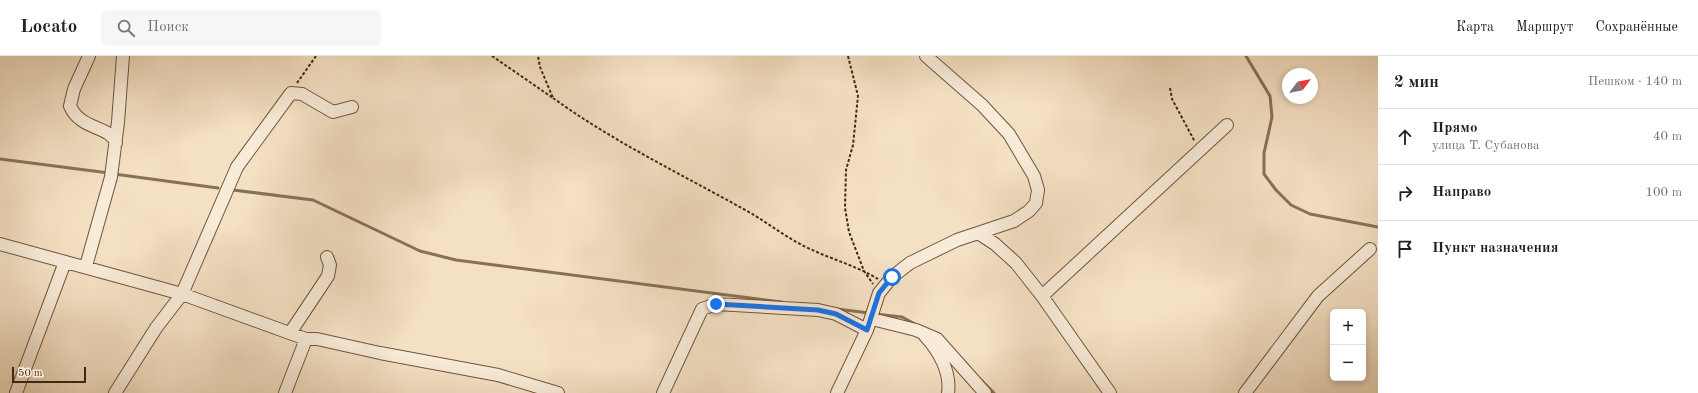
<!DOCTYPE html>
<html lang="ru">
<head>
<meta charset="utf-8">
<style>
  :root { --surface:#fff; --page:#f6f6f6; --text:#202124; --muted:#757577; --line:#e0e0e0 }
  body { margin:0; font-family:"Old Standard TT",serif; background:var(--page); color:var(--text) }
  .controls { position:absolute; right:12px; bottom:12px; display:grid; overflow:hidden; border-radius:6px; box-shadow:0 2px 6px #0003 }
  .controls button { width:36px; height:36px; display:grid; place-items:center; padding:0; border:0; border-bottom:1px solid var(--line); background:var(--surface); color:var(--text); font:20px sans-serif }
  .compass { position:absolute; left:1282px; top:12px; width:36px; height:36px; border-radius:50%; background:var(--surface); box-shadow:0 2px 6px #0003; rotate:58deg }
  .scale { position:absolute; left:12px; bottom:10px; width:74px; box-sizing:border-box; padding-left:4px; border:2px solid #432812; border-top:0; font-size:11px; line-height:14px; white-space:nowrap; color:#432812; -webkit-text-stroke:3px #f8ebd8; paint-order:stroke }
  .stop { position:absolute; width:12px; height:12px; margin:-9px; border:3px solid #1a73e8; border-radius:50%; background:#fff }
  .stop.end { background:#1a73e8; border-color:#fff; box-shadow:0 1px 4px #0008 }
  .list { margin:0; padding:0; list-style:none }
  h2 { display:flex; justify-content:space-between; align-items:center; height:52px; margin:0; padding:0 16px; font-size:17px }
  h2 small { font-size:13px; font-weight:400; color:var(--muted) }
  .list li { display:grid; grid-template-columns:26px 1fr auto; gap:12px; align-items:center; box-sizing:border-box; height:56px; padding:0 16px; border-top:1px solid var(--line) }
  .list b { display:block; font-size:15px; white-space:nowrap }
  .list p { margin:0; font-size:13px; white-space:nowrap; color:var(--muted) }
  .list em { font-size:13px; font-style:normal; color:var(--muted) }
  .icon { flex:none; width:22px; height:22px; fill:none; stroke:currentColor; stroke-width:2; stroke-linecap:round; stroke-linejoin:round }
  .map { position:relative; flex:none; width:1378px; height:337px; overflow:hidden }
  header { display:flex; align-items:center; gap:24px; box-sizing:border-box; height:56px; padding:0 20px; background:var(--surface); border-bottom:1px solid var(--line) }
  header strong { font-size:19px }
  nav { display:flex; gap:22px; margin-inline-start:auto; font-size:14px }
  .search { width:280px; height:36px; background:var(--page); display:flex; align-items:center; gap:10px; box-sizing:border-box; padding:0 14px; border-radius:6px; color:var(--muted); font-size:15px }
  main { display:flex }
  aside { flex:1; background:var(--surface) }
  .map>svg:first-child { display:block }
</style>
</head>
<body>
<header>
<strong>Locato</strong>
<div class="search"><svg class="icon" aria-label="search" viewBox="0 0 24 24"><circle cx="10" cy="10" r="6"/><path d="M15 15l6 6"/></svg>Поиск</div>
<nav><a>Карта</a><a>Маршрут</a><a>Сохранённые</a></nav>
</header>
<main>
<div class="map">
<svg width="1378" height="337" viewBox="0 0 1378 337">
  <rect width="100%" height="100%" fill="#f4e0c3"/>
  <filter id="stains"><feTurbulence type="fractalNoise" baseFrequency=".005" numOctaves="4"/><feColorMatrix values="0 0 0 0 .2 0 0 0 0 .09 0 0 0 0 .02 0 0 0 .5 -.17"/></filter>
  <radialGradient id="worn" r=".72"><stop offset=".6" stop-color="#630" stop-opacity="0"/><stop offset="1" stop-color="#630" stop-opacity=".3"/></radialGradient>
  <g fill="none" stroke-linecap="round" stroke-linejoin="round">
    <path stroke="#897158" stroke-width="3" d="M1246 0 1270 40 1272 61 1264 97V118L1276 134 1291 149 1310 158 1378 171
      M0 103 109 117
      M114 118 218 132
      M233 134 313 144 420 195 456 204 782 246
      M837 253 869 257
      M875 258 902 261 915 268
      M981 324 994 337"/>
    <g stroke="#6f563e" stroke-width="14">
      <path id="street" d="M89 0 74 33 70 50C80 74 111 70 116 87
        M978 177 995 188 1016 207 1042 240 1110 337
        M0 188 182 238 306 283H317L380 297 498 319 558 337
        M86 210 111 121 118 66 123 0
        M1042 240 1227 69
        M872 263 916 274 937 283 985 337
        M290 277 328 220 330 209 327 201
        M925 280C939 295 951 316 948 337
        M16 337 65 206
        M115 337 156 272 182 238 237 111 291 37 302 38 333 56 352 51
        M285 337 306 283
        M663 337 702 253 716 248 818 254 836 258 867 274
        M837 337 867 274 879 237 892 221 910 207 957 184 1014 165 1029 155 1036 147 1038 134 1034 120 1009 78 982 49 926 0
        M1245 337 1318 240 1370 193"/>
    </g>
    <path stroke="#432812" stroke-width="2" stroke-dasharray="3 2" stroke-linecap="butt" d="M492 0 553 42 540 11 538 0
      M848 0 858 40 853 89 846 114 845 152 849 176 864 215 873 228
      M297 27 316 0
      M1170 32 1172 43 1195 86
      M553 42C614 86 681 118 747 155 767 166 785 181 806 191 830 203 855 209 878 223"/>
    <use href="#street" stroke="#f8ebd8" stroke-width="12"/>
  </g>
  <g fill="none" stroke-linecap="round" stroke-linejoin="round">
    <path stroke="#1a73e8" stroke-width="5" d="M716 248 818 254 836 258 867 274 879 237 892 221"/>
  </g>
  <rect width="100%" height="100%" filter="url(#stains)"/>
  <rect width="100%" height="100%" fill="url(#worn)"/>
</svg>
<div class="controls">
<button>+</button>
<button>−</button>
</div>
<svg class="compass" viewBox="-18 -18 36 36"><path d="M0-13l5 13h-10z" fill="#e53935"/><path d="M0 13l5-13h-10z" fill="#757577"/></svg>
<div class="scale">50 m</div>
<div class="stop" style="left:892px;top:221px"></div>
<div class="stop end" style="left:716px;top:248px"></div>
</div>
<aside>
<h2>2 мин<small>Пешком · 140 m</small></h2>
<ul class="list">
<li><svg class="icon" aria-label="ahead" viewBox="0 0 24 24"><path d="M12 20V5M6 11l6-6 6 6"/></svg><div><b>Прямо</b><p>улица Т. Субанова</p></div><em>40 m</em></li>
<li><svg class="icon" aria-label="right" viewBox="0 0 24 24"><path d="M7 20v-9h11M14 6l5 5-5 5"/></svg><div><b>Направо</b></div><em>100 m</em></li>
<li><svg class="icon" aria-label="arrive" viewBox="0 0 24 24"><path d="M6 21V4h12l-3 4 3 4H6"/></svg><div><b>Пункт назначения</b></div></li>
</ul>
</aside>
</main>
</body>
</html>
